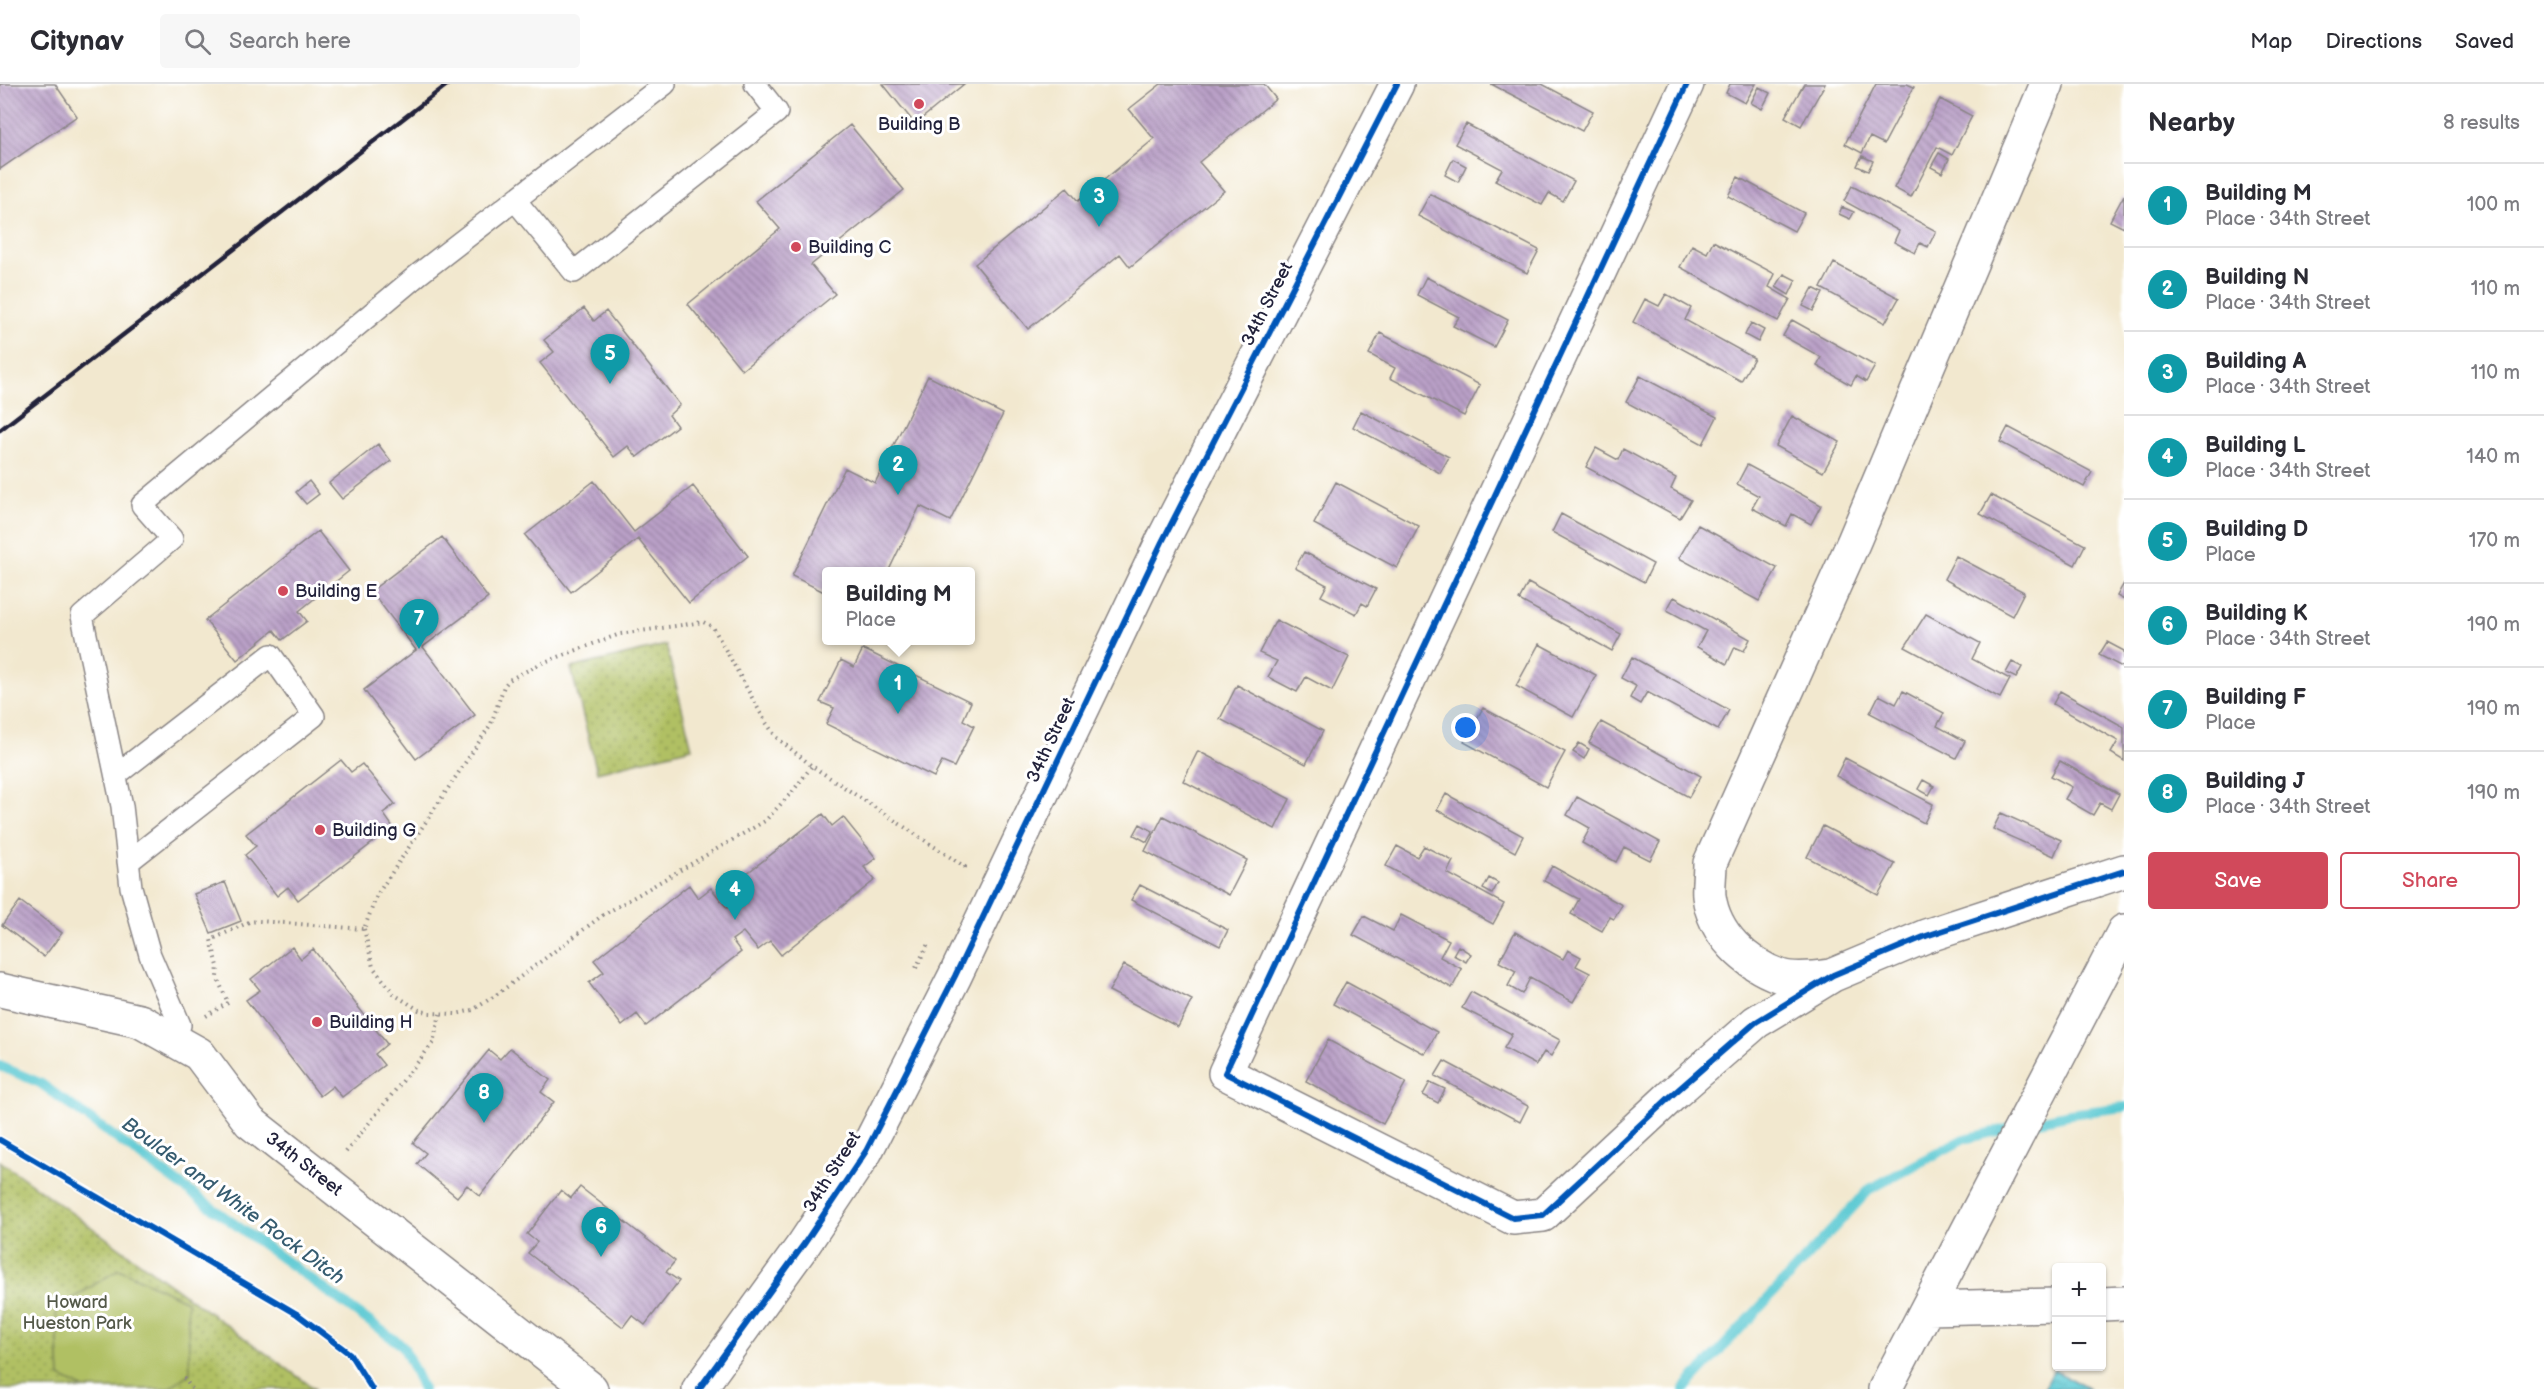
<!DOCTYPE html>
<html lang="en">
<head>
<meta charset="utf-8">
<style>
  :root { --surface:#fff; --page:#f7f7f7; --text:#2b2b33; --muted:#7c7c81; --line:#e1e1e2; --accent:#d1495b }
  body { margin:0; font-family:"Balsamiq Sans",sans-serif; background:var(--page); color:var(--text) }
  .controls { position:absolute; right:18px; bottom:18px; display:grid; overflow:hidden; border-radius:6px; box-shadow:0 2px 4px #0004 }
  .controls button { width:54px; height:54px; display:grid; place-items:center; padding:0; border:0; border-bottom:2px solid var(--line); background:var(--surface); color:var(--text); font:30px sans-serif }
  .you { position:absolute; left:1466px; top:644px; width:21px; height:21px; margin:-15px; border:4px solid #fff; border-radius:50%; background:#1a73e8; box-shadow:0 0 0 9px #1a73e833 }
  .badge { display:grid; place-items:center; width:39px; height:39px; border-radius:50%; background:var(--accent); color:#fff; font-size:20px; font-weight:700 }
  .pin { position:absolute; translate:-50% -50px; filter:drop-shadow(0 2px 3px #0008) }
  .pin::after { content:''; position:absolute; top:32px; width:21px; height:18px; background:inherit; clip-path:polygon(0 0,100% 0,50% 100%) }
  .popup { position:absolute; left:822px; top:483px; width:153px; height:78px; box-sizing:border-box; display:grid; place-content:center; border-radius:6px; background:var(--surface); filter:drop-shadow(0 2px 4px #0005); font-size:20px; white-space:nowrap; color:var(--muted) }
  .popup b { font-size:22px; color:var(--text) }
  .popup::after { content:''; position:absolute; left:50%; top:100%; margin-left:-12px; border:12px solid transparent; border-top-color:var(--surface) }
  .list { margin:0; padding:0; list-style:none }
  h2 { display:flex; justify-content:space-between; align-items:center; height:78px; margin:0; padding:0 24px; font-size:26px }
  h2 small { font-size:20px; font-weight:400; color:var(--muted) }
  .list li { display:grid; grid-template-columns:39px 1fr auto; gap:18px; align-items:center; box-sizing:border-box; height:84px; padding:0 24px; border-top:2px solid var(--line) }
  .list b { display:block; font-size:22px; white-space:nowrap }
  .list p { margin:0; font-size:20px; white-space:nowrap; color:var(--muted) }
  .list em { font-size:20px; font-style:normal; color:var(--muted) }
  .actions { display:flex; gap:12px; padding:18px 24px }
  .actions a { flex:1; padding:14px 0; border:2px solid var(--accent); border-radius:6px; text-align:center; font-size:21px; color:var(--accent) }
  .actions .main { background:var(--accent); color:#fff }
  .icon { flex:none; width:33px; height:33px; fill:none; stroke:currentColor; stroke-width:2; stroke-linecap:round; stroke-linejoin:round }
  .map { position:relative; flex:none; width:2124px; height:1305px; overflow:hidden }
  header { display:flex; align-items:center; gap:36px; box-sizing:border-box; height:84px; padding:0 30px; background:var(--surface); border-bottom:2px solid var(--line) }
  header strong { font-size:28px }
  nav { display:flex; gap:33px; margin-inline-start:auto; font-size:21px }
  .search { width:420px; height:54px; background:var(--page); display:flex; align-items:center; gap:15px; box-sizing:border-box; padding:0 21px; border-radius:6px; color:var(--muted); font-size:22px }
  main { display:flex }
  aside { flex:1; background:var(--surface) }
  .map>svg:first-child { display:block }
</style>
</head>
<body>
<header>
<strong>Citynav</strong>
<div class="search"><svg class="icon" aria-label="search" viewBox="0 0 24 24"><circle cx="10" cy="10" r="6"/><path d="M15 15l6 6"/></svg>Search here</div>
<nav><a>Map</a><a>Directions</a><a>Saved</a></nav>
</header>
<main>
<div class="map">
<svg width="2124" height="1305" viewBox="0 0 2124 1305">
  <defs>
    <pattern id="park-dots" width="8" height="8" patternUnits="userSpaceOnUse" patternTransform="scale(1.5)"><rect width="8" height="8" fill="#b0c063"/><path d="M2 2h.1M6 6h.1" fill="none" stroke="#8f9c53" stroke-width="1.8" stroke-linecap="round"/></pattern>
    <pattern id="water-ripples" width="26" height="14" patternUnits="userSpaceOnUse" patternTransform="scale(1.5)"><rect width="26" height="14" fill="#5cc9d3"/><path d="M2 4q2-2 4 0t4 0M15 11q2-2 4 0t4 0" fill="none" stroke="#50acb6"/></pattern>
    <pattern id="building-back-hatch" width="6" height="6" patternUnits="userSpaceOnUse" patternTransform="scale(1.5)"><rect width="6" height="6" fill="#baa0c7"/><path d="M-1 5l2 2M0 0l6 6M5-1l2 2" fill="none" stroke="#9782a3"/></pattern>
  </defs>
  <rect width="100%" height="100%" fill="#fff"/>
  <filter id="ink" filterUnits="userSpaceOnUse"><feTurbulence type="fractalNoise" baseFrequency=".0167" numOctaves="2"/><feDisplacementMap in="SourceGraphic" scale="12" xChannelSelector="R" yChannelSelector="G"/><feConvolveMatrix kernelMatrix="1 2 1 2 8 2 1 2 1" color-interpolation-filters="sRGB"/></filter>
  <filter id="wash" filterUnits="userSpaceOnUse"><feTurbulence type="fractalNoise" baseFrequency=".008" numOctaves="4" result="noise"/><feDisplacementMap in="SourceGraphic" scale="24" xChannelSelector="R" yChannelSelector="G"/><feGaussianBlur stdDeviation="1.35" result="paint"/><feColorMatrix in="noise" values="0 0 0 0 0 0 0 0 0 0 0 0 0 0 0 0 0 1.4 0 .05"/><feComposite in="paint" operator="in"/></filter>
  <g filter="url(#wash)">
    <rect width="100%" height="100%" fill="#f2e8cf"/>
    <path fill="url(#park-dots)" stroke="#69714f" stroke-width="1.5" d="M666 561 692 664 597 688 571 584Z
      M0 1077 315 1305H0Z"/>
    <path fill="#b0c063" stroke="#69714f" stroke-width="1.5" d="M119 1185 187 1217 190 1289 167 1305H85L60 1293 56 1225Z"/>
    <path fill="url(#water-ripples)" stroke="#3f7687" stroke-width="1.5" d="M2054 1286 2089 1305H2044Z"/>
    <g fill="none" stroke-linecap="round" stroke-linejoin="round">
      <path stroke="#5cc9d3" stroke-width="10" d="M0 982 40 999 403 1262 423 1305
        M2030 1039 2070 1030 2124 1023
        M1684 1305 1870 1105 1964 1055 2015 1043"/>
    </g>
    <g id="blocks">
      <path fill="url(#building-back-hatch)" d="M0 0H55L77 32 0 85Z
        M883 0H964L915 40Z
        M1161 0H1264L1276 15 1199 78 1224 107 1130 183 1120 170 1028 245 975 180 1067 104 1078 117 1154 55 1129 25Z
        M1491 0H1542L1593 27 1582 47Z
        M1730 0H1756L1745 19 1726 9Z
        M1804 0H1825L1801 42 1785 33Z
        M1876 0H1907L1914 3 1884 60 1870 53 1862 69 1845 60Z
        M1759 3 1770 9 1762 25 1751 19Z
        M1940 15 1972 32 1952 71 1937 63 1911 113 1894 104Z
        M1466 40 1574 97 1563 117 1549 109 1542 121 1495 97 1502 85 1455 60Z
        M850 41 904 106 811 181 835 210 742 286 688 220 780 145 756 117Z
        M1939 69 1949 75 1942 89 1931 83Z
        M1862 72 1873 77 1868 87 1857 82Z
        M1453 75 1466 82 1458 98 1445 91Z
        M1738 93 1804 129 1794 147 1728 112Z
        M1852 102 1936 147 1928 163 1920 159 1915 169 1894 158 1899 147 1844 117Z
        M1430 110 1539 166 1527 189 1418 132Z
        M2124 111V144L2110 137Z
        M1842 123 1854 128 1850 135 1839 130Z
        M1713 157 1775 190 1769 203 1790 215 1778 237 1680 183 1692 161 1707 169Z
        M1834 179 1899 214 1885 239 1821 204Z
        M1784 190 1796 196 1789 211 1776 203Z
        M1426 193 1508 236 1494 263 1453 242 1459 233 1417 211Z
        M1813 204 1823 209 1813 227 1803 222Z
        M1666 210 1691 224 1685 236 1754 274 1741 297 1633 238 1645 215 1659 222Z
        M584 224 594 237 606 227 680 321 669 331 677 342 637 373 628 362 614 373 540 279 554 268 544 256Z
        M1792 236 1875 282 1866 298 1856 292 1851 301 1817 282 1821 273 1783 252Z
        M1751 239 1764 246 1758 258 1745 251Z
        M1380 249 1480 301 1464 332 1390 294 1395 284 1369 270Z
        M928 292 1003 330 950 437 920 422 888 488H826V509L792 492 845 384 875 399Z
        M1640 292 1717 333 1703 360 1626 318Z
        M1361 327 1449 373 1440 389 1353 343Z
        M1792 332 1840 358 1823 388 1776 362Z
        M2008 343 2092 388 2084 403 2000 358Z
        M378 360 391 377 342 415 329 399Z
        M1596 364 1618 376 1623 365 1676 394 1671 405 1691 416 1680 434 1586 383Z
        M1747 381 1821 421 1811 440 1792 430 1786 442 1752 424 1759 412 1737 400Z
        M309 397 319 410 306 420 296 408Z
        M594 397 634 448 693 402 748 472 689 519 638 455 571 508 525 451Z
        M1336 398 1419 442 1397 484 1314 440Z
        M1991 411 2085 461 2075 481 1980 430Z
        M1561 430 1653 480 1644 498 1552 448Z
        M1698 441 1777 484 1759 517 1679 474Z
        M318 447 349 487 299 527 307 537 282 556 274 546 237 576 205 536Z
        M442 453 488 514 423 563 475 631 416 675 364 606 416 566 371 507Z
        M1304 468 1376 505 1367 522 1362 519 1356 530 1321 512 1327 501 1295 484Z
        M1956 472 2024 508 2012 532 1944 495Z
        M1528 499 1621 550 1612 567 1519 516Z
        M2124 499V516L2117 512Z
        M1674 513 1750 555 1744 567 1735 563 1727 580 1697 563 1706 547 1667 526Z
        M1926 530 1980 559 1972 575 2010 595 2000 614 1905 563Z
        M1276 536 1349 573 1332 607 1306 593 1297 608 1268 593 1277 577 1259 569Z
        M2107 558 2124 567V584L2099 571Z
        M1539 560 1596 591 1573 633 1516 602Z
        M863 565 971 618 963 636 974 642 954 683 942 678 934 693 826 640 834 624 820 618 841 576 854 583Z
        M1632 573 1729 626 1718 646 1647 608 1640 620 1630 614 1636 602 1621 594Z
        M2012 578 2022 583 2016 594 2006 589Z
        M1237 601 1323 647 1306 680 1220 635Z
        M1903 607 1944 629 1937 642 1965 657 1956 674 1870 629 1879 611 1896 620Z
        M2060 607 2124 643V677L2111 669 2118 657 2053 620Z
        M1483 624 1565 668 1546 703 1464 658Z
        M1601 638 1701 692 1689 713 1589 659Z
        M1579 659 1589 665 1584 675 1573 668Z
        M1198 667 1290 715 1275 745 1183 697Z
        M1845 674 1933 720 1924 739 1836 692Z
        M341 676 351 688 362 680 395 720 383 729 393 743 298 816 288 803 277 812 245 771 256 762 246 750Z
        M2060 677 2119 710 2111 725 2100 719 2093 731 2065 715 2072 703 2051 692Z
        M1923 696 1934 702 1929 711 1918 705Z
        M1446 710 1523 752 1515 768 1437 726Z
        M1577 713 1660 758 1650 776 1624 763 1616 778 1582 759 1590 744 1567 731Z
        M2001 729 2061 756 2054 772 1993 745Z
        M823 730 832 742 843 733 876 774 864 783 875 796 781 871 770 857 758 866 743 848 732 856 741 868 646 942 637 930 622 942 589 899 604 888 594 876 689 801 698 814 711 804 727 824 738 816 728 804Z
        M1163 732 1247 776 1229 811 1145 767Z
        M1140 740 1153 747 1147 758 1134 751Z
        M1823 742 1895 780 1878 811 1807 773Z
        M1397 762 1417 773 1424 762 1453 777 1447 789 1504 820 1493 840 1386 782Z
        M1552 782 1622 821 1614 835 1610 833 1602 847 1571 830 1579 815 1544 797Z
        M1489 794 1498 799 1492 810 1483 805Z
        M225 798 241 837 211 849 194 810Z
        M1140 801 1228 846 1220 862 1131 816Z
        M20 817 62 849 44 873 2 841Z
        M1401 831 1449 856 1440 873 1462 885 1452 904 1353 851 1364 832 1393 847Z
        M1515 848 1563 875 1568 866 1581 873 1576 882 1590 889 1573 918 1530 894 1522 910 1508 902 1516 887 1499 878Z
        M1458 862 1471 870 1466 878 1453 871Z
        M292 863 301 875 313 865 387 960 375 970 384 981 342 1013 333 1002 320 1012 246 916 260 906 251 895Z
        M1124 881 1192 916 1178 943 1109 907Z
        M1346 898 1437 948 1425 970 1333 920Z
        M1471 908 1560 956 1551 972 1544 968 1536 981 1504 964 1512 950 1462 924Z
        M1328 956 1406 998 1383 1040 1306 997Z
        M510 964 550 996 541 1008 554 1018 480 1112 467 1101 457 1113 417 1080 426 1069 413 1059 489 966 500 975Z
        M1444 977 1528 1022 1520 1038 1435 992Z
        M1430 998 1445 1005 1438 1019 1423 1011Z
        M580 1103 675 1177 666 1188 679 1197 645 1241 632 1231 623 1243 528 1169 537 1158 527 1150 561 1106 571 1114Z"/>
    </g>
  </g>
  <g filter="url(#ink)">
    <use href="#blocks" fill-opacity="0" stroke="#8a8585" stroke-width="1.5"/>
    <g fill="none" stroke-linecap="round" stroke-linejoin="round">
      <g stroke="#8a8585" stroke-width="24">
        <path id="lane" d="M515 116 574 188 777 28 755 0
          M116 691 271 571 314 632 128 778
          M175 956 180 941 150 871 131 803 122 722 82 532 172 455 142 421 419 190 665 0"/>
      </g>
      <g stroke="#8a8585" stroke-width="36">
        <path id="street" d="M1687 0 1225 989 1513 1134 1543 1131 1671 1012 1756 938 1833 891 1926 852 2124 787
          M1831 892C1816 894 1795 897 1780 892 1746 880 1714 850 1709 812 1708 802 1710 790 1710 779L1854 457 2047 0
          M0 906 140 937 199 970 250 1038 591 1305
          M2102 1220 2124 1219
          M1928 1224 2056 1221
          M699 1305 804 1160 866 1067 955 892 1162 458 1397 0
          M1885 1305 2124 847"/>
      </g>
      <path stroke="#8a8585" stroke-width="4" stroke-dasharray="1.5 4.5" stroke-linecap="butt" d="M364 845 373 883 395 911 419 926 429 929 456 930 473 926 496 911 603 831 765 737 793 707 812 682
        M916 884 929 858
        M206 932 228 919 217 893 218 882 211 856 249 838 259 837 364 845 377 811 491 640 504 602 509 596 542 579 620 550 703 538 713 543 765 637 776 653 812 682 965 783 963 787
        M346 1068 433 959 440 930
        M184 1294 192 1305"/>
      <use href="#lane" stroke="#fff" stroke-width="21"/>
      <use href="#street" stroke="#fff" stroke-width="33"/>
      <path stroke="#22223b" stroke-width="4.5" d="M0 346 448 0"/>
      <g stroke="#fff" stroke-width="10">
        <path id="cycleway" d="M1687 0 1225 989 1513 1134 1543 1131 1671 1012 1756 938 1833 891 1926 852 2124 787
          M0 1056 297 1230 350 1270 372 1305
          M699 1305 804 1160 866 1067 955 892 1162 458 1397 0"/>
      </g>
      <use href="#cycleway" stroke="#0057b8" stroke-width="6"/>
    </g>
  </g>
  <g fill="#d1495b" stroke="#fff" stroke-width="2">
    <circle cx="919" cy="20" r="6"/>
    <circle cx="796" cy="163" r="6"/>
    <circle cx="283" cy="507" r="6"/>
    <circle cx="320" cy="746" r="6"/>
    <circle cx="317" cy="938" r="6"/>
  </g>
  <g text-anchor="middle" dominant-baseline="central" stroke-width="6" stroke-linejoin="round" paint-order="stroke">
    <g font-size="18" fill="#22223b" stroke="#fff" text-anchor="start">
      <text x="919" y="40" text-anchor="middle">Building B</text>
      <text x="808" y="163">Building C</text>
      <text x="295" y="507">Building E</text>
      <text x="332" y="746">Building G</text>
      <text x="329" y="938">Building H</text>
    </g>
    <g font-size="18" fill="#22223b" stroke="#fff">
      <text transform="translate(1267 220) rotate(-63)">34th Street</text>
      <text transform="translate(1051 656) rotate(-65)">34th Street</text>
      <text transform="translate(304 1080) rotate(38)">34th Street</text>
      <text transform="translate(832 1088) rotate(-58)">34th Street</text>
    </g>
    <g font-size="18" fill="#545949" stroke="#fff">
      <text x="77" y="1218">Howard<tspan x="77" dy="21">Hueston Park</tspan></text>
    </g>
    <g font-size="20" font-style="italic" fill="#365c70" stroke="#fff">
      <text transform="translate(233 1117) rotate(36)">Boulder and White Rock Ditch</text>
    </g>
  </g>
</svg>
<div class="controls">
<button>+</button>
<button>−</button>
</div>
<div class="you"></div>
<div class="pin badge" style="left:898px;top:630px;background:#0f9aa8">1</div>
<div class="popup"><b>Building M</b>Place</div>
<div class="pin badge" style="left:898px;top:411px;background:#0f9aa8">2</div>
<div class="pin badge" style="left:1099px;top:143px;background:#0f9aa8">3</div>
<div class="pin badge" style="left:735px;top:836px;background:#0f9aa8">4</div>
<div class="pin badge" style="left:610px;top:300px;background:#0f9aa8">5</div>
<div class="pin badge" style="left:601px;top:1173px;background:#0f9aa8">6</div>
<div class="pin badge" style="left:419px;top:565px;background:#0f9aa8">7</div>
<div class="pin badge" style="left:484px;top:1039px;background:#0f9aa8">8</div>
</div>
<aside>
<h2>Nearby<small>8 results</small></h2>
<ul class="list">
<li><span class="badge" style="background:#0f9aa8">1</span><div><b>Building M</b><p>Place · 34th Street</p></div><em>100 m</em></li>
<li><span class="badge" style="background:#0f9aa8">2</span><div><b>Building N</b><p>Place · 34th Street</p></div><em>110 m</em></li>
<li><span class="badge" style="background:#0f9aa8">3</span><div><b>Building A</b><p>Place · 34th Street</p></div><em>110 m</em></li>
<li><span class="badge" style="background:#0f9aa8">4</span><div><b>Building L</b><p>Place · 34th Street</p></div><em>140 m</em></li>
<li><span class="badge" style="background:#0f9aa8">5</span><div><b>Building D</b><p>Place</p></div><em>170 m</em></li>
<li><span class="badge" style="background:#0f9aa8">6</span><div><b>Building K</b><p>Place · 34th Street</p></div><em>190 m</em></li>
<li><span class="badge" style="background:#0f9aa8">7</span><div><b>Building F</b><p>Place</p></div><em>190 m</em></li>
<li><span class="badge" style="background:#0f9aa8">8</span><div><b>Building J</b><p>Place · 34th Street</p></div><em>190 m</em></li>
</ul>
<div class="actions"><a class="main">Save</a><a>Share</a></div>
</aside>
</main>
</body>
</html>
